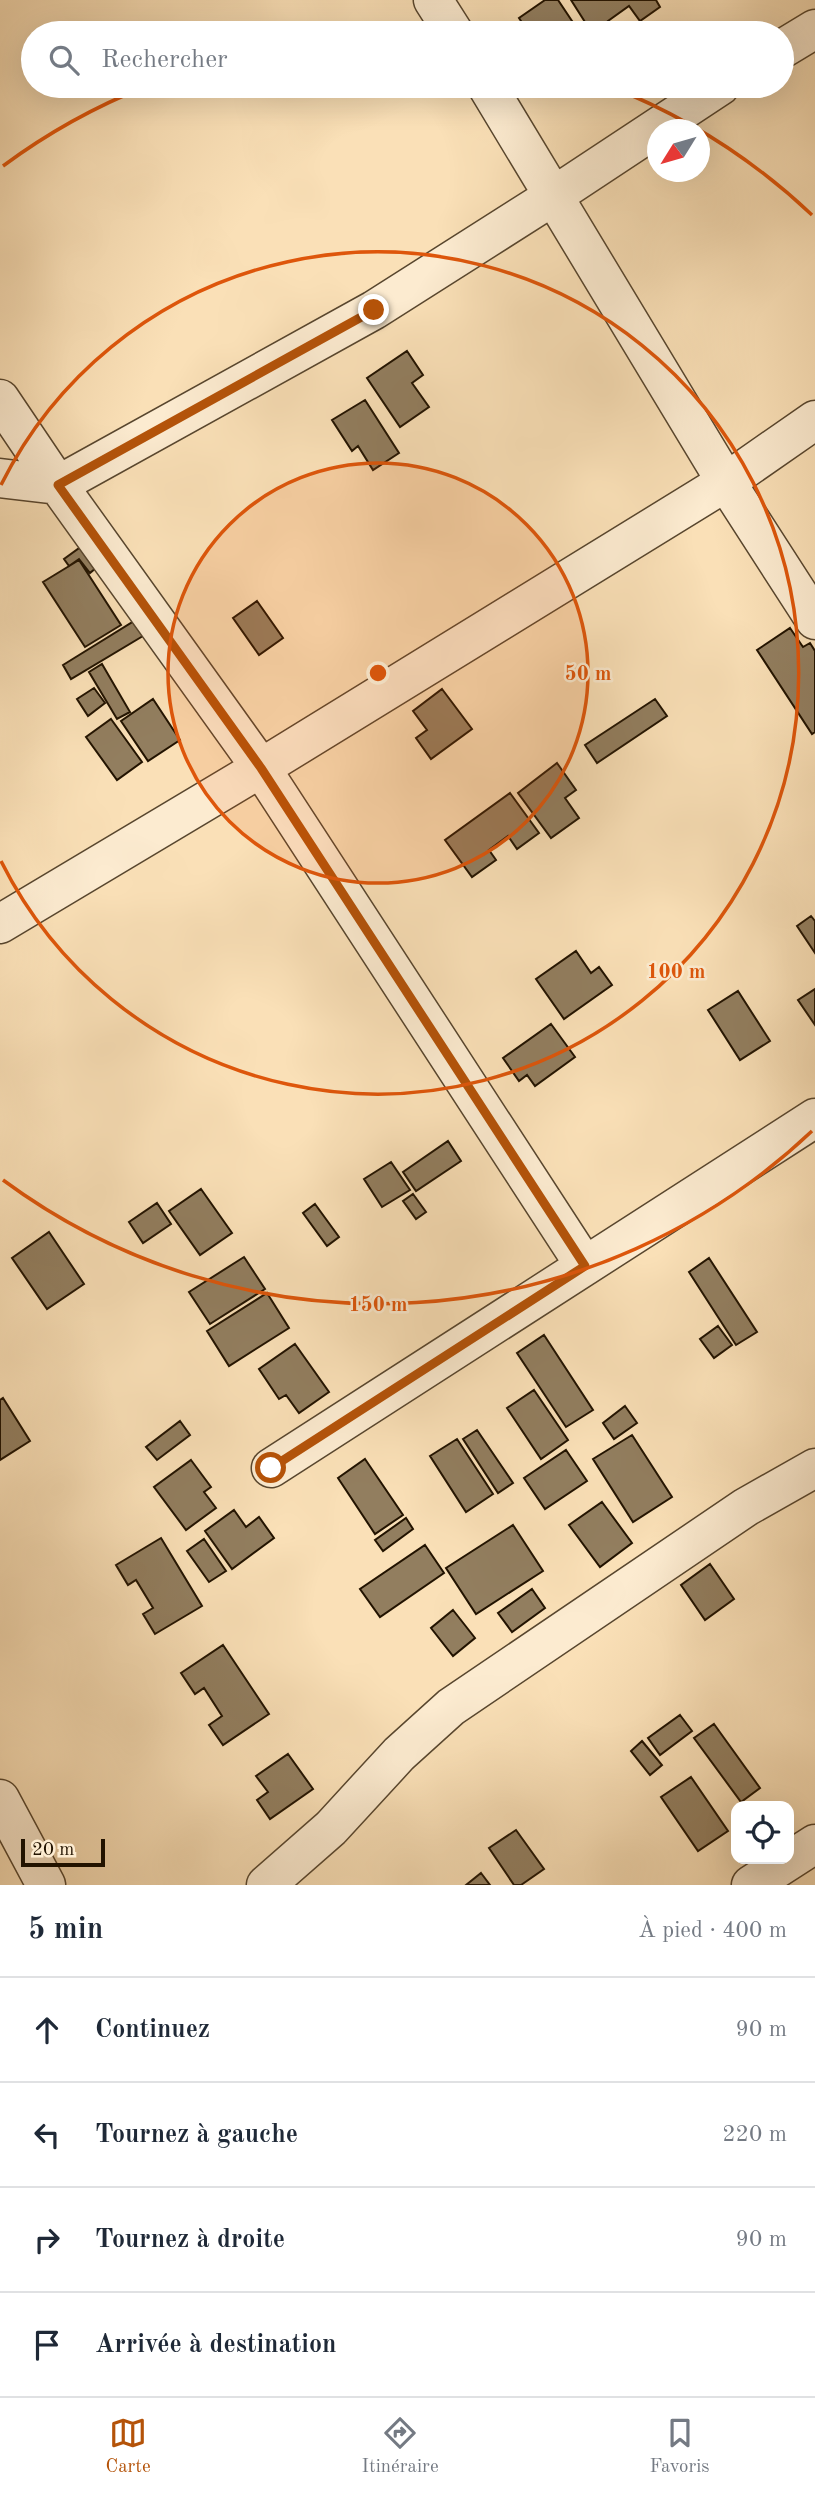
<!DOCTYPE html>
<html lang="fr">
<head>
<meta charset="utf-8">
<style>
  :root { --surface:#fff; --page:#f2f2f3; --text:#1f2937; --muted:#747a83; --line:#e0e1e3; --accent:#b45309 }
  body { margin:0; font-family:"Old Standard TT",serif; background:var(--page); color:var(--text) }
  .controls { position:absolute; right:21px; bottom:21px; display:grid; overflow:hidden; border-radius:14px; box-shadow:0 7px 28px #0002 }
  .controls button { width:63px; height:63px; display:grid; place-items:center; padding:0; border:0; border-bottom:2px solid var(--line); background:var(--surface); color:var(--text); font:35px sans-serif }
  .compass { position:absolute; left:647px; top:119px; width:63px; height:63px; border-radius:50%; background:var(--surface); box-shadow:0 7px 28px #0002; rotate:233deg }
  .scale { position:absolute; left:21px; bottom:18px; width:84px; box-sizing:border-box; padding-left:7px; border:4px solid #221300; border-top:0; font-size:19px; line-height:24px; white-space:nowrap; color:#221300; -webkit-text-stroke:5px #fcebd0; paint-order:stroke }
  .stop { position:absolute; width:21px; height:21px; margin:-16px; border:5px solid #b45309; border-radius:50%; background:#fff }
  .stop.end { background:#b45309; border-color:#fff; box-shadow:0 2px 7px #0008 }
  .list { margin:0; padding:0; list-style:none }
  h2 { display:flex; justify-content:space-between; align-items:center; height:91px; margin:0; padding:0 28px; font-size:30px }
  h2 small { font-size:23px; font-weight:400; color:var(--muted) }
  .list li { display:grid; grid-template-columns:46px 1fr auto; gap:21px; align-items:center; box-sizing:border-box; height:105px; padding:0 28px; border-top:2px solid var(--line) }
  .list b { display:block; font-size:26px; white-space:nowrap }
  .list em { font-size:23px; font-style:normal; color:var(--muted) }
  .icon { flex:none; width:38px; height:38px; fill:none; stroke:currentColor; stroke-width:2; stroke-linecap:round; stroke-linejoin:round }
  .map { position:relative; flex:none; width:815px; height:1885px; overflow:hidden }
  .search { position:absolute; background:var(--surface); box-shadow:0 7px 28px #0002; left:21px; right:21px; top:21px; height:77px; display:flex; align-items:center; gap:18px; box-sizing:border-box; padding:0 24px; border-radius:38px; color:var(--muted); font-size:26px }
  .sheet { height:511px; background:var(--surface) }
  nav { display:flex; justify-content:space-around; align-items:center; box-sizing:border-box; height:98px; border-top:2px solid var(--line); background:var(--surface); font-size:19px; color:var(--muted) }
  nav a { display:grid; justify-items:center; gap:4px }
  nav .on { color:var(--accent) }
  .map>svg:first-child { display:block }
</style>
</head>
<body>
<div class="map">
<svg width="815" height="1885" viewBox="0 0 815 1885">
  <rect width="100%" height="100%" fill="#fae0b7"/>
  <filter id="stains"><feTurbulence type="fractalNoise" baseFrequency=".00286" numOctaves="4"/><feColorMatrix values="0 0 0 0 .2 0 0 0 0 .09 0 0 0 0 .02 0 0 0 .5 -.17"/></filter>
  <radialGradient id="worn" r=".72"><stop offset=".6" stop-color="#630" stop-opacity="0"/><stop offset="1" stop-color="#630" stop-opacity=".3"/></radialGradient>
  <path fill="#927e5f" stroke="#221300" stroke-width="2" d="M545 0H558L576 27 567 33H529L519 18Z
    M571 0H656L660 7 640 21 629 6 608 21 615 32 592 33Z
    M407 351 423 375 412 383 429 407 400 427 367 378Z
    M365 400 399 453 373 470 358 446 352 451 332 420Z
    M82 546 97 567 90 573 79 559 69 566 64 559Z
    M79 560 121 625 85 647 43 582Z
    M257 601 283 638 259 655 233 618Z
    M139 618 148 633 71 679 63 665Z
    M790 628 803 647 810 643 815 651V732L812 734 757 650Z
    M102 664 130 712 117 719 89 672Z
    M94 688 105 703 88 716 77 699Z
    M442 689 472 729 431 759 416 738 427 730 413 711Z
    M153 699 180 740 148 761 121 721Z
    M655 699 667 716 597 763 585 745Z
    M111 719 142 762 117 780 86 737Z
    M557 763 576 790 565 798 579 818 551 838 518 793Z
    M510 793 539 833 517 849 508 836 489 850 496 860 472 877 445 840Z
    M811 916 815 921V953L797 926Z
    M576 951 591 973 599 967 612 985 564 1019 536 979Z
    M815 989V1025L798 1000Z
    M738 991 770 1041 740 1060 708 1010Z
    M551 1024 575 1057 535 1086 527 1075 519 1081 503 1058Z
    M448 1141 461 1161 416 1191 403 1172Z
    M391 1162 410 1190 382 1207 364 1179Z
    M201 1189 232 1233 200 1255 169 1211Z
    M413 1194 426 1212 416 1219 403 1201Z
    M157 1203 171 1224 143 1243 129 1222Z
    M315 1204 339 1237 327 1246 303 1213Z
    M49 1232 84 1284 47 1309 12 1258Z
    M244 1257 265 1289 210 1324 189 1292Z
    M709 1258 757 1332 736 1345 689 1272Z
    M267 1293 289 1328 229 1366 207 1331Z
    M718 1326 732 1345 714 1358 700 1339Z
    M544 1335 593 1410 566 1427 517 1353Z
    M295 1344 329 1392 299 1413 286 1395 279 1399 259 1369Z
    M534 1390 568 1440 541 1459 507 1408Z
    M3 1398 30 1441 0 1460V1400Z
    M625 1406 637 1423 614 1439 603 1423Z
    M180 1421 190 1435 157 1460 146 1447Z
    M477 1430 513 1483 498 1493 463 1439Z
    M632 1435 672 1497 633 1522 593 1459Z
    M457 1439 493 1494 466 1512 430 1456Z
    M566 1450 587 1481 545 1509 524 1478Z
    M365 1459 403 1515 375 1534 338 1478Z
    M191 1460 211 1487 204 1492 216 1508 186 1530 154 1487Z
    M602 1502 632 1543 600 1567 569 1525Z
    M234 1510 246 1527 259 1517 274 1538 232 1569 205 1531Z
    M406 1518 413 1529 383 1551 375 1540Z
    M513 1525 543 1571 476 1614 446 1568Z
    M161 1538 202 1606 155 1634 143 1614 153 1608 136 1580 128 1585 116 1565Z
    M204 1539 226 1571 209 1582 187 1551Z
    M425 1545 444 1573 380 1617 360 1589Z
    M710 1564 734 1599 705 1620 681 1585Z
    M532 1589 545 1608 512 1632 498 1613Z
    M453 1610 475 1638 453 1656 431 1628Z
    M223 1645 269 1714 223 1745 209 1725 222 1716 204 1688 195 1694 181 1673Z
    M680 1715 692 1731 660 1755 648 1738Z
    M714 1724 760 1788 741 1802 694 1738Z
    M642 1741 662 1765 650 1775 631 1751Z
    M288 1754 313 1789 270 1819 257 1800 268 1792 256 1776Z
    M691 1777 728 1831 698 1851 661 1797Z
    M516 1830 544 1869 521 1885H514L489 1848Z
    M481 1873 490 1885H466Z"/>
  <g fill="none" stroke-linecap="round" stroke-linejoin="round">
    <g stroke="#58462e" stroke-width="41">
      <path id="minor" d="M433 0 454 33
        M782 49 815 29
        M487 86 726 482 815 620
        M0 399 58 485 261 768 585 1266
        M0 478 58 485 374 310 555 195 720 86
        M0 924 261 768 726 482 815 420
        M271 1468 815 1118
        M0 1799 46 1885
        M266 1885 331 1828 399 1754 451 1707 746 1507 815 1468
        M751 1885 815 1844"/>
    </g>
    <use href="#minor" stroke="#fcebd0" stroke-width="38"/>
  </g>
  <g fill="none" stroke-linecap="round" stroke-linejoin="round">
    <path stroke="#b45309" stroke-width="9" d="M271 1468 585 1266 261 768 58 485 374 310"/>
  </g>
  <circle cx="378" cy="673" r="210" fill="#de560b" fill-opacity=".12"/>
  <g fill="none" stroke="#de560b" stroke-width="3.5">
    <circle cx="378" cy="673" r="210"/>
    <path d="M1 485A421 421 0 1 1 1 861"/>
    <path d="M812 1131A631 631 0 0 1 3 1180M3 166A631 631 0 0 1 147 86M609 86A631 631 0 0 1 812 215"/>
  </g>
  <circle cx="378" cy="673" r="10" fill="#de560b" stroke="#fcebd0" stroke-width="3.5"/>
  <g font-size="21" text-anchor="middle" font-weight="bold" fill="#de560b" stroke="#fcebd0" stroke-width="5" stroke-linejoin="round" paint-order="stroke">
    <text x="588" y="680">50 m</text>
    <text x="676" y="978">100 m</text>
    <text x="378" y="1311">150 m</text>
  </g>
  <rect width="100%" height="100%" filter="url(#stains)"/>
  <rect width="100%" height="100%" fill="url(#worn)"/>
</svg>
<div class="controls">
<button><svg class="icon" aria-label="locate" viewBox="0 0 24 24"><circle cx="12" cy="12" r="6"/><path d="M12 2v4M12 18v4M2 12h4M18 12h4"/></svg></button>
</div>
<svg class="compass" viewBox="-18 -18 36 36"><path d="M0-13l5 13h-10z" fill="#e53935"/><path d="M0 13l5-13h-10z" fill="#747a83"/></svg>
<div class="scale">20 m</div>
<div class="stop" style="left:271px;top:1468px"></div>
<div class="stop end" style="left:374px;top:310px"></div>
<div class="search"><svg class="icon" aria-label="search" viewBox="0 0 24 24"><circle cx="10" cy="10" r="6"/><path d="M15 15l6 6"/></svg>Rechercher</div>
</div>
<section class="sheet">
<h2>5 min<small>À pied · 400 m</small></h2>
<ul class="list">
<li><svg class="icon" aria-label="ahead" viewBox="0 0 24 24"><path d="M12 20V5M6 11l6-6 6 6"/></svg><div><b>Continuez</b></div><em>90 m</em></li>
<li><svg class="icon" aria-label="left" viewBox="0 0 24 24"><path d="M17 20v-9H6M10 6l-5 5 5 5"/></svg><div><b>Tournez à gauche</b></div><em>220 m</em></li>
<li><svg class="icon" aria-label="right" viewBox="0 0 24 24"><path d="M7 20v-9h11M14 6l5 5-5 5"/></svg><div><b>Tournez à droite</b></div><em>90 m</em></li>
<li><svg class="icon" aria-label="arrive" viewBox="0 0 24 24"><path d="M6 21V4h12l-3 4 3 4H6"/></svg><div><b>Arrivée à destination</b></div></li>
</ul>
</section>
<nav>
<a class="on"><svg class="icon" aria-label="map" viewBox="0 0 24 24"><path d="M3 6l6-2 6 2 6-2v14l-6 2-6-2-6 2zM9 4v14M15 6v14"/></svg>Carte</a>
<a><svg class="icon" aria-label="directions" viewBox="0 0 24 24"><path d="M12 3l9 9-9 9-9-9zM9 14v-3h6M13 9l2 2-2 2"/></svg>Itinéraire</a>
<a><svg class="icon" aria-label="saved" viewBox="0 0 24 24"><path d="M7 4h10v16l-5-4-5 4z"/></svg>Favoris</a>
</nav>
</body>
</html>
